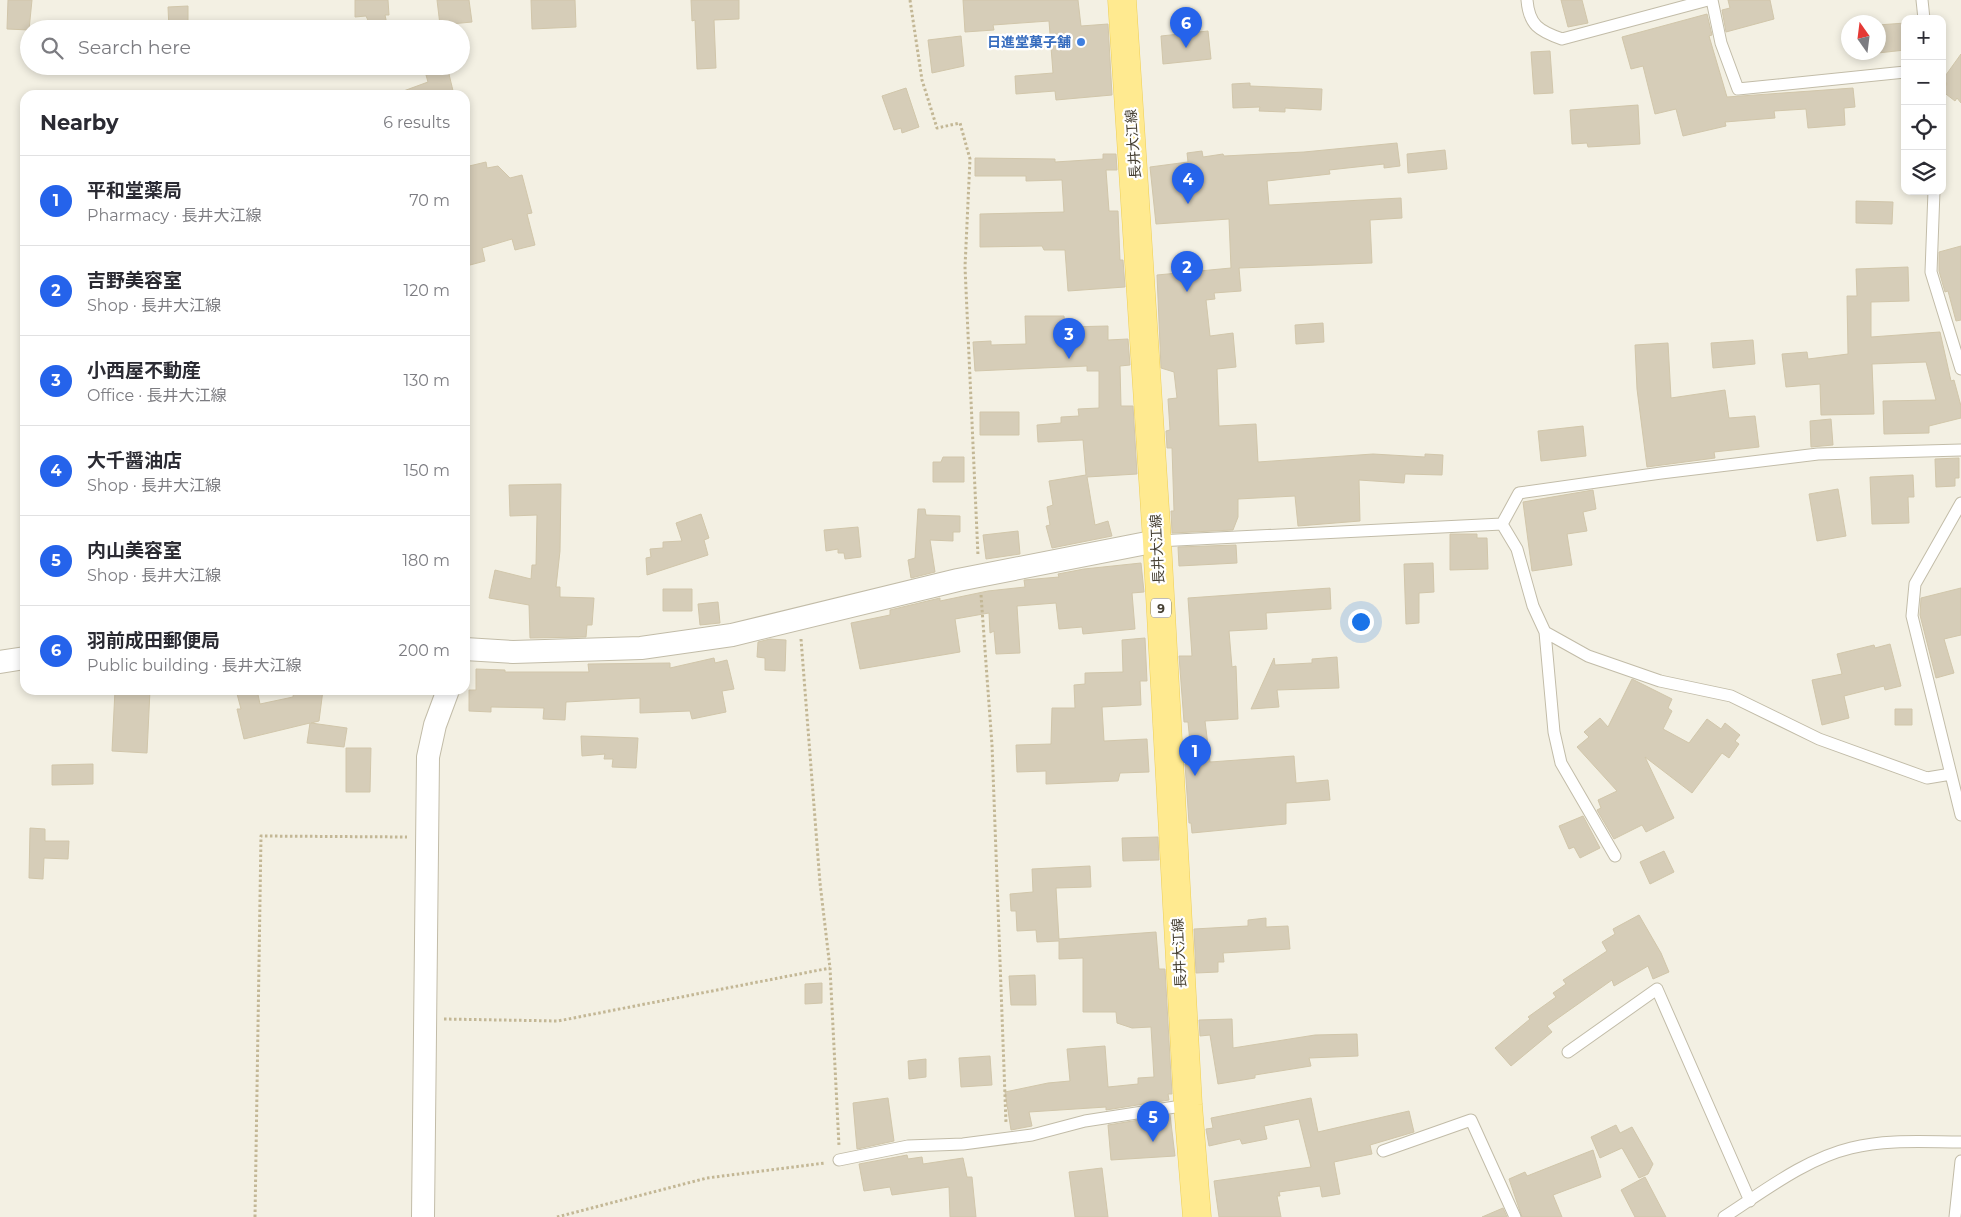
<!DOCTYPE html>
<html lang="en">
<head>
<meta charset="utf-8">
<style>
  :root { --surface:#fff; --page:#f7f7f7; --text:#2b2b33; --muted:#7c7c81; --line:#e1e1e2; --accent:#2563eb }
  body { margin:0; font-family:Montserrat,"Noto Sans JP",sans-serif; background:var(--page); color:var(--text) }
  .controls { position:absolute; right:15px; top:15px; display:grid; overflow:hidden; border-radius:10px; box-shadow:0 2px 8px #0003 }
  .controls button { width:45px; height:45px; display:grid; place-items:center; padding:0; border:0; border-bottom:1px solid var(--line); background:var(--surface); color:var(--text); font:25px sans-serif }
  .compass { position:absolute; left:1841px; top:15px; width:45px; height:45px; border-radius:50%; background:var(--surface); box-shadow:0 2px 8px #0003; rotate:346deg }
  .you { position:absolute; left:1360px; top:621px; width:18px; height:18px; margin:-12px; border:4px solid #fff; border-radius:50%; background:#1a73e8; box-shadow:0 0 0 8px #1a73e833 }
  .badge { display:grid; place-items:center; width:32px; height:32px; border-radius:50%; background:var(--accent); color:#fff; font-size:16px; font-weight:700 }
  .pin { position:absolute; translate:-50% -41px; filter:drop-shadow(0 1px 2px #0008) }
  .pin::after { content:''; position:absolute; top:26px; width:18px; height:15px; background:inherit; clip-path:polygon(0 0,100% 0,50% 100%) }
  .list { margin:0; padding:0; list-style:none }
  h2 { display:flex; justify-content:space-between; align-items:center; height:65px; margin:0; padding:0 20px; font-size:21px }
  h2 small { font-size:16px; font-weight:400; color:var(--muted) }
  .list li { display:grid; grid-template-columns:32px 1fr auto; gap:15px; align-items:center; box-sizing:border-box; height:90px; padding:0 20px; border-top:1px solid var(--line) }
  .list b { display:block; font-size:19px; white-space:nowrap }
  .list p { margin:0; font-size:16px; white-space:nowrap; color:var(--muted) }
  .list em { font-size:16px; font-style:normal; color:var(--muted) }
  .icon { flex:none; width:28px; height:28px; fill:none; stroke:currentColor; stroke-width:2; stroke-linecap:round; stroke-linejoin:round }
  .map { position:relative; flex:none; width:1961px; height:1217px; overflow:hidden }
  .search { position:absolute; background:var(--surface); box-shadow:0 2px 8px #0003; left:20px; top:20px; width:450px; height:55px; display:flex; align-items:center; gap:12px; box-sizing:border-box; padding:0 18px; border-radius:28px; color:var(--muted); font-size:19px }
  .panel { position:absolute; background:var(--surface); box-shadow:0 2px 8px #0003; left:20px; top:90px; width:450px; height:605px; border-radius:15px }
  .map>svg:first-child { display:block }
</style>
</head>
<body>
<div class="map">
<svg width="1961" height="1217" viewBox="0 0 1961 1217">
  <rect width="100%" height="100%" fill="#f3f0e3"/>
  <path fill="#d6cdb8" stroke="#d1c6aa" d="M8 0H32L29 30 7 29Z
    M355 0H388L389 15H385L388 29H372L366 16 355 17Z
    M437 0H469L472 22 440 25Z
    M531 0H575L576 27 532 29Z
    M691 0H739V19L714 20 716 68 697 69 695 20 692 21Z
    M963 0H1078L1081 26 1108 24 1112 95 1056 100 1055 91 1016 94 1015 76 1053 73 1049 21 993 25 994 30 965 32Z
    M1561 0H1582L1588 23 1568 27Z
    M1728 0H1770L1774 19 1726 32 1722 10 1730 8Z
    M188 6V29H169L168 7Z
    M1707 14 1712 35 1709 36 1727 97 1853 88 1855 107 1844 108 1845 125 1808 128 1806 109 1774 111 1775 118 1725 122 1726 126 1683 136 1676 109 1655 114 1643 66 1631 69 1622 37Z
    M1905 23V50L1878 53V25Z
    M1208 31 1211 59 1163 64 1161 36Z
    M961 36 964 66 932 73 928 40Z
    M1550 51 1553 93 1534 94 1531 52Z
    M1961 54V103L1957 98 1955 101 1942 91 1947 84 1943 79Z
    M448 70 454 95H399L398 93 428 82 426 75Z
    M1250 83V86L1322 89 1321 110 1285 108V112L1259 111 1260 107 1233 108 1232 84Z
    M906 88 919 127 902 133 901 128 894 130 882 96Z
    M1638 105 1640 144 1588 147 1587 143 1572 144 1570 110Z
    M1397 143 1400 166 1384 168V164L1329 170 1330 174 1267 181 1269 205 1401 198 1402 218 1370 220 1372 263 1239 268 1241 291 1214 293 1215 299 1206 300 1210 336 1233 333 1236 367 1217 369 1219 426 1256 424 1258 462 1373 454 1425 457V454L1443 455 1442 475 1405 474 1404 483 1359 480 1360 521 1298 526 1295 496 1238 499V517L1233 530 1172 533 1171 511H1174L1172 448H1167L1166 431 1170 430 1168 399 1177 398 1174 372 1161 368 1157 275 1231 268 1229 219 1156 224 1150 167 1188 162 1187 153 1202 151 1203 157 1223 154 1224 156 1304 152Z
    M1445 150 1447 169 1408 173 1407 154Z
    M1103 154H1116L1117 170H1106L1109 211H1118L1120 260H1123L1125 287 1068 291 1065 250H1044L1042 246 980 247V214L1064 212 1062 180 1026 181V176H975V158L1055 159V162L1103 159Z
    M486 162 487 168 498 166 510 178 522 175 532 213 527 214 535 245 515 250 512 239 482 248 485 261 470 265 468 259 465 258V167Z
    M1856 201 1893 202 1892 224 1856 223Z
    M1961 246V320L1956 321 1948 291 1945 292 1939 271V252Z
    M1908 267 1909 301 1871 302V337L1940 332 1951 381 1954 380 1961 406V418L1929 426V433L1884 434 1883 401 1936 400 1926 362 1872 364 1874 414 1821 415 1820 384 1786 387 1782 354 1807 352 1808 359 1848 354 1847 296H1857L1856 269Z
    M1025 316H1064L1065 327 1108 326V340L1128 339 1130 365 1120 366 1121 406H1133L1137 474 1087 477 1095 525 1108 521 1112 536 1052 548 1046 526 1050 525 1047 507 1053 505 1049 481 1086 475 1083 440 1038 442 1037 425 1061 423V417L1079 416 1078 409 1099 408V371H1087V366L975 371 973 342 991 341V345L1026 344Z
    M1323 323 1324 342 1296 344 1295 325Z
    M1753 340 1755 364 1713 368 1711 343Z
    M1668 343 1671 398 1725 390 1729 418 1755 416 1759 447 1714 452 1715 458 1647 467 1637 389 1635 345Z
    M980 412H1019V435H980Z
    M1831 419 1833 445 1811 447 1810 421Z
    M1583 426 1586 456 1541 461 1538 431Z
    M943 457H964V482H933V462H941Z
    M1959 458V478H1955V486L1936 487 1935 459Z
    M1913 475 1914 497H1908L1909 523 1872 524 1870 477Z
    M561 484 560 551 556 587H560V597L594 598 592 625H587L586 637 530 638 529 605 489 598 495 570 531 579 532 565H536L537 515 510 516 509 485Z
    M1838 489 1846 536 1817 541 1809 494Z
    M1593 490 1596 509 1583 512 1587 531 1567 534 1572 565 1532 571 1523 502Z
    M918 509H925L926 515 960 516V532H953V541L930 540 935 572 911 578 908 560 915 558Z
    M701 514 709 538 704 540 708 555 647 575 646 558 651 557 650 549 663 548V542L682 541 676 523Z
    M858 527 861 557 845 559 844 553H838V549L826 551 824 530Z
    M1018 531 1020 554 986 559 983 535Z
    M1450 534H1477V538H1487L1488 569 1450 570Z
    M1236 545 1237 563 1179 566 1178 547Z
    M1141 563 1144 592 1132 593 1135 629 1083 634 1082 627 1059 629 1056 603 1017 606 1020 653 996 654 994 631 990 633 989 613 955 619 960 652 860 669 851 623 890 615V610L940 598V601L988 591 1025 587 1024 580 1059 577 1058 574 1084 569Z
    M1433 563 1434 592 1419 593V623L1406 624 1404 564Z
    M1330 588 1331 609 1266 613 1267 629 1229 631 1232 667 1236 666 1238 719 1205 721 1210 762 1294 756 1296 783 1328 780 1330 800 1286 803V824L1192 833 1191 823H1189L1185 764 1192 763 1188 722H1184L1179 656H1192L1188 598Z
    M1961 588V635L1944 639 1954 673 1936 678 1920 615 1921 598Z
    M663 589H692V611H663Z
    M718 602 720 623 700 625 698 604Z
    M1145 638 1147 681H1140L1141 705 1102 707 1104 741 1147 739 1149 772 1120 773 1118 781 1046 784V771L1017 772 1016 745 1051 744 1052 708H1075L1074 685 1085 684V673L1123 672 1122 640Z
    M770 639 786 640 785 671 765 670V658L757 657 758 642Z
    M1890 644 1901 686 1885 690 1884 686 1844 696 1849 718 1822 725 1812 680 1842 674 1837 654 1874 645 1875 648Z
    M1337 657 1339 688 1277 690 1279 707 1251 709 1274 658 1275 665 1312 663V659Z
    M714 658 715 663 727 660 734 689 722 691 726 712 692 719 690 711 640 713V698L566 702 565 720 543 719 544 708 491 707V712L469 711V690H476V669L505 670V672H589L588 664 670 663V668Z
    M1632 679 1672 699 1668 708 1672 711 1663 729 1689 743 1707 719 1721 729 1725 723 1740 735 1735 741 1739 744 1729 758 1722 753 1692 793 1645 757 1674 818 1646 832 1642 825 1614 839 1597 810 1601 808 1598 800 1617 791 1577 747 1589 737 1584 732 1600 718 1608 727Z
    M115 690H150L147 753 112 751Z
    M236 690H257L260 704 293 697 294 690H323L319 721 311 723 347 728 344 747 307 743 310 723 244 739 237 709H241Z
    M1895 709H1912V725H1895Z
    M581 736 638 738 636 768 612 767 613 759H604L605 754 582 756Z
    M346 748H371L370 792H346Z
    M93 764V784L52 785V765Z
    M1583 816 1600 848 1580 858 1574 847 1569 849 1559 826Z
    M30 828 45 829V841H69L68 859 44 858 43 879 29 878Z
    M1158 837 1159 860 1123 861 1122 838Z
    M1664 851 1674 872 1650 884 1640 862Z
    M1090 866 1091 887 1056 888 1059 939 1156 932 1159 969H1165L1172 1094H1168L1169 1100 1106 1110V1107L1029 1112 1032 1126 1011 1130 1005 1092 1048 1083 1070 1081 1067 1049 1105 1046 1108 1087 1138 1084V1078L1154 1077 1151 1027 1132 1028 1117 1023 1116 1012H1083V958L1059 959V941L1037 942 1036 930 1017 931 1016 911H1011L1010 894 1033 892 1032 869Z
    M1639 915 1661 953 1669 972 1653 979 1648 966 1614 986 1612 980 1547 1026 1552 1032 1511 1066 1495 1048 1530 1019 1528 1017 1556 997 1553 993 1566 984 1563 980 1607 951 1602 942 1615 934 1613 929Z
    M1266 918V927L1288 926 1290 949 1223 953 1224 962H1218V972L1196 973 1194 929 1248 926V920Z
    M1035 975 1036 1005H1011L1009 976Z
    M822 983V1003L805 1004V984Z
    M1232 1019 1233 1048 1315 1035 1357 1034 1358 1056 1309 1058 1311 1066 1255 1075V1078L1218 1084 1210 1035 1200 1036 1199 1020Z
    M990 1056 992 1085 961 1087 959 1058Z
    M926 1059V1077L909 1079 908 1061Z
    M888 1098 894 1141 857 1149 853 1103Z
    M1311 1098 1318 1132 1409 1111 1414 1132 1370 1145 1372 1154 1334 1162 1340 1194 1322 1197 1320 1186 1279 1192 1280 1196H1277L1281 1217H1219L1214 1181 1311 1167 1299 1119 1264 1126 1267 1139 1242 1144 1240 1139 1209 1146 1206 1129 1213 1128 1211 1118Z
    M1170 1115 1175 1156 1111 1160 1108 1125Z
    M1616 1125 1620 1133 1632 1127 1653 1164 1648 1174 1639 1178 1622 1148 1600 1158 1591 1137Z
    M1593 1150 1601 1177 1553 1195 1562 1217H1522L1509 1179 1525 1172 1527 1176Z
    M907 1155 908 1159 922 1157 923 1164 963 1158 967 1177H972L976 1217H950L949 1187 892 1195 890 1187 864 1191 859 1164Z
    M1102 1168 1108 1217H1075L1069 1172Z
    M1645 1177 1666 1217H1635L1621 1190Z
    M1503 1208 1507 1217H1482Z"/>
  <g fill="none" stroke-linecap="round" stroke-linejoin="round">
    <g stroke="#c2bca8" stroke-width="13">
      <path id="service" d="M1527 0C1529 25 1539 31 1562 39L1708 0
        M1712 0 1721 43 1738 89 1905 72
        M1922 0 1924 19
        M1934 191 1931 272 1961 369
        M1961 503 1915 584 1912 616 1961 815
        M1502 524 1517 549 1533 606 1545 632 1588 656 1660 681 1731 696 1819 739 1927 778 1951 774
        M1157 541 1502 524 1519 493 1661 473 1818 454 1961 450
        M1545 632 1554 732 1561 763 1615 856
        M1568 1052 1657 989 1750 1201
        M1383 1151 1471 1120 1515 1217
        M839 1160 908 1146 963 1144 1032 1135 1085 1121 1188 1105
        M1724 1217C1763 1192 1805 1159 1851 1148 1887 1139 1925 1142 1961 1142
        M1955 1217 1961 1161"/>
    </g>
    <g stroke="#c2bca8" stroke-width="24">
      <path id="minor" d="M465 649 513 652 641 648 732 635 958 580 1157 541
        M0 662 25 658
        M423 1217 428 757 435 725 448 690"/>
    </g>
    <g stroke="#eecf56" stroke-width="29">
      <path id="primary" d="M1122 0 1157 541 1188 1105 1197 1217"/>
    </g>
    <path stroke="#c3b795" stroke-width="3" stroke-dasharray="2.5 2.5" stroke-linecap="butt" d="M910 0 922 80 937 128 960 123 970 159 965 267 978 556
      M981 595 992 745 1006 1123
      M801 639 820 883 830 968 839 1146
      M444 1019 558 1021 830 968
      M255 1217 261 836 407 837
      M557 1217 707 1178 825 1163"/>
    <use href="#service" stroke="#fff" stroke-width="11"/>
    <use href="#minor" stroke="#fff" stroke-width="22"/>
    <use href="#primary" stroke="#ffea90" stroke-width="28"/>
  </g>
  <circle fill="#3f7fe0" stroke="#fff" stroke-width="2" cx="1081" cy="42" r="5"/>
  <g text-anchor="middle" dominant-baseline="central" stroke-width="4.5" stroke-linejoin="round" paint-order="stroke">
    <rect fill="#fff" stroke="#7e7970" stroke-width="1" x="1151" y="598.5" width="20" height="19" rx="4"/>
    <g font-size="12" font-weight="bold" fill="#464033">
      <text x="1161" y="608">9</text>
    </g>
    <g font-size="14" font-weight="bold" fill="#366cbe" stroke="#fff" text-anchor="end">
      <text x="1071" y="42">日進堂菓子舗</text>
    </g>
    <g font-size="14" fill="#464033" stroke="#fff">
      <text transform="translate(1133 144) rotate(-94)">長井大江線</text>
      <text transform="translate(1157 549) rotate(-93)">長井大江線</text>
      <text transform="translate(1179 953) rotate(-93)">長井大江線</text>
    </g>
  </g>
</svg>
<div class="controls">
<button>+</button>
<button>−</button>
<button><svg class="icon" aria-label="locate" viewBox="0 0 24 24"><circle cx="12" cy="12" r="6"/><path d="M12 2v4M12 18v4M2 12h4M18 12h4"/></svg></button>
<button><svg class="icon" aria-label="layers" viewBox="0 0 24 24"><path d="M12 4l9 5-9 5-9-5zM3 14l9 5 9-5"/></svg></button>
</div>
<svg class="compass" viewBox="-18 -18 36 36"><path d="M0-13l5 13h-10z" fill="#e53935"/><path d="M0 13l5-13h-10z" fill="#7c7c81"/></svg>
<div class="you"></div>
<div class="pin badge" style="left:1195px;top:776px">1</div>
<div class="pin badge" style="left:1187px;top:292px">2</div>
<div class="pin badge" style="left:1069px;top:359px">3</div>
<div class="pin badge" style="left:1188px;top:204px">4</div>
<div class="pin badge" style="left:1153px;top:1142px">5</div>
<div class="pin badge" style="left:1186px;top:48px">6</div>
<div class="search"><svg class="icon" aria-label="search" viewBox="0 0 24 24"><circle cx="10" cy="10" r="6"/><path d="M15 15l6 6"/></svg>Search here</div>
<section class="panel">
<h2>Nearby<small>6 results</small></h2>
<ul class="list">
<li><span class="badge">1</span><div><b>平和堂薬局</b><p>Pharmacy · 長井大江線</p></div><em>70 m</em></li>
<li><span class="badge">2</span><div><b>吉野美容室</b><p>Shop · 長井大江線</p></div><em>120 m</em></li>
<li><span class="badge">3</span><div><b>小西屋不動産</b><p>Office · 長井大江線</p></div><em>130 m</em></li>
<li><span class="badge">4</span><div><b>大千醤油店</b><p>Shop · 長井大江線</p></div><em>150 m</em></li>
<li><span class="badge">5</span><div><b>内山美容室</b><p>Shop · 長井大江線</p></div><em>180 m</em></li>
<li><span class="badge">6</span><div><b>羽前成田郵便局</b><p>Public building · 長井大江線</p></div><em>200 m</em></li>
</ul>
</section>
</div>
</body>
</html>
